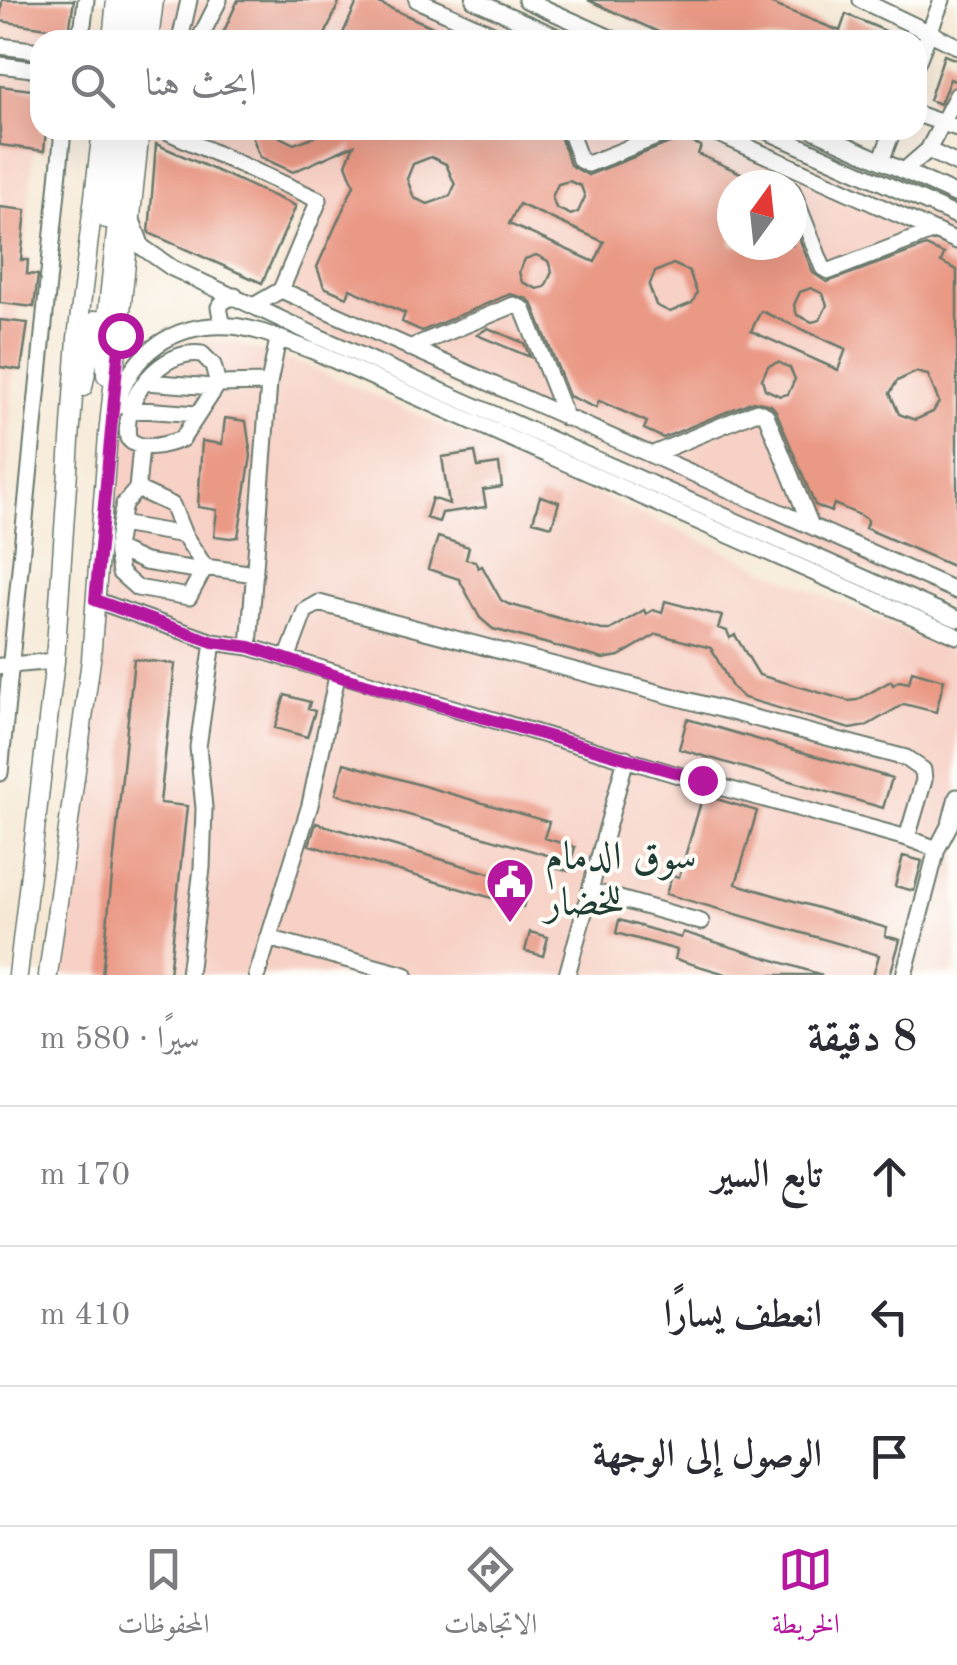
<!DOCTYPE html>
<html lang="ar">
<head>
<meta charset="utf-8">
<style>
  :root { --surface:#fff; --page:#f2f2f3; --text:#2b2b33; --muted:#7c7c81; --line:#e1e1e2; --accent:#b5179e }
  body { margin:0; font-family:"Old Standard TT",Amiri,serif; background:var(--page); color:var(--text); direction:rtl }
  .compass { position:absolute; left:717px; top:170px; width:90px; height:90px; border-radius:50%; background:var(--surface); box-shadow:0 10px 40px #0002; rotate:15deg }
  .stop { position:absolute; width:30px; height:30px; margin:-22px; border:8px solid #b5179e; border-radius:50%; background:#fff }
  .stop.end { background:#b5179e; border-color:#fff; box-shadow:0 2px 10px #0008 }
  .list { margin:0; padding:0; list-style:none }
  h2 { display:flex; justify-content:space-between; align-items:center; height:130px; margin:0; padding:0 40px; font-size:42px }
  h2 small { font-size:32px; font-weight:400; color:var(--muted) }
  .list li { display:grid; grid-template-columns:65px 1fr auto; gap:30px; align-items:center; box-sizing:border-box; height:140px; padding:0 40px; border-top:2px solid var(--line) }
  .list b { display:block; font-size:38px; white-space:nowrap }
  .list em { font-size:32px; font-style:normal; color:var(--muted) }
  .icon { flex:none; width:55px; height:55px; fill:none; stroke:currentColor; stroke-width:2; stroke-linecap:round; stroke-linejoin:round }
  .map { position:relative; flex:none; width:957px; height:975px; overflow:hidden; direction:ltr }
  .search { position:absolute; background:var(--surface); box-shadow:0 10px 40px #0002; left:30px; right:30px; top:30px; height:110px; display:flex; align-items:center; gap:25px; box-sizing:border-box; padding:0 35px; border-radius:30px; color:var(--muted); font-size:38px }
  .sheet { height:550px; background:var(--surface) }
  nav { display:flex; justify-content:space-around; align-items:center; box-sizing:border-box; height:140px; border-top:2px solid var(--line); background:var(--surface); font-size:28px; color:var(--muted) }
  nav a { display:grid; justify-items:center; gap:5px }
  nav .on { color:var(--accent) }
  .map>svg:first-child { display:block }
</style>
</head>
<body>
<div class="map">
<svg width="957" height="975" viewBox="0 0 957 975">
  <rect width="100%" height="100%" fill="#fdfcf7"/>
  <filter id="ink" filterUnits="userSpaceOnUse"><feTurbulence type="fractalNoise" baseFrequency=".01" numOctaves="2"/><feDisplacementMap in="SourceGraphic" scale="20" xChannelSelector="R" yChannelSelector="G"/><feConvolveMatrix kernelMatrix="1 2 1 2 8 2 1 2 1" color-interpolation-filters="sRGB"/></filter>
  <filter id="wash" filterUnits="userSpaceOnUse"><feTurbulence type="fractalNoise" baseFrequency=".0048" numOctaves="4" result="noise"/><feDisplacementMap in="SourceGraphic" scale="40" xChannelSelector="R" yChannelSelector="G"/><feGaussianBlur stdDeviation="2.25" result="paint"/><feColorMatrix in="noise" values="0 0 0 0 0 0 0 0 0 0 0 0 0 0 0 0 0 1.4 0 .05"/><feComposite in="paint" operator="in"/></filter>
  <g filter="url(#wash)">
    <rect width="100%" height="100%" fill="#f6e8d4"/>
    <path fill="#f7d1c6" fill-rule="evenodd" d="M0 0H51L46 40H40V92L16 334 0 577Z
      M165 0H445L534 40H159Z
      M150 130H735L957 229V611L272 308V290L309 203 150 135ZM732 185H792V245H732Z
      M183 340 231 342 307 366 957 654V955L951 975H64L73 856 123 408 133 380 154 355Z"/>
    <g id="blocks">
      <path fill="#ea9985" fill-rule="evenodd" d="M2 0H74L70 26 68 31 0 21Z
        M238 0H340L323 40H220Z
        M358 0H372L462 40H340Z
        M588 0H771L769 3 840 31 846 14 904 39 676 40Z
        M944 55 957 60V82L950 79 940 104 929 100Z
        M0 86 40 91V130H46L44 151 0 145Z
        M250 130H277L280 137 294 144 316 136 319 130H558L570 165 588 175 682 138 701 146 698 154 754 179 758 172 783 183 732 185V245H792V220L813 273 827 282 926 246 944 254 941 262 957 270V568L865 528 868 520 860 515 834 504 831 512 815 505 776 411 771 405 753 401 663 438 644 429 647 422 599 401 596 408 569 396 533 305 528 299 510 294 422 331 402 322 405 313 350 289 347 297 324 287 317 267 354 185 346 164 354 145 293 172 260 157ZM431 157 446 164 455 185 450 196 428 204 414 198 407 179 413 164ZM569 181 581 186 585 197 578 212 571 215 556 208 552 197 558 184ZM519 204 604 242 595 262 509 224ZM536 255 548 261 552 272 545 287 537 289 522 282 519 272 525 259ZM673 264 689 271 697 293 692 303 670 312 656 305 649 286 655 272ZM811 288 823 294 827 305 820 320 812 322 797 315 794 305 800 292ZM761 311 846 349 838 370 751 331ZM778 362 790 368 795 379 788 394 780 396 765 389 762 379 768 366ZM916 372 928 375 939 402 933 412 915 420 899 414 890 393 897 381Z
        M156 144 296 206 262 283 149 233Z
        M0 207 26 210 21 260H28L27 274 38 275 34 307 0 303Z
        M0 320 28 323 21 370 0 367Z
        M488 328 524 343 530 357 477 335Z
        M225 418 246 421 251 456 238 537 230 538 214 536 217 510 198 507 202 441 222 444Z
        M475 452 478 467 499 464 502 487 483 490 486 507 442 513 439 522 426 518 432 498 449 504 442 457Z
        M540 496 559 502 552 526 533 521Z
        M438 537 469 547 466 559 475 561 478 568 482 566 501 600 508 604 602 630H610L644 610 646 614 653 610 662 613 665 601 722 616 718 628 727 631 730 638 735 635 759 675 849 701 857 700 891 681 893 685 899 681 909 683 912 671 944 680 936 712 904 704 866 726 850 729 744 698 732 687 711 648 657 634 619 656 603 659 493 629 480 618 459 579 428 569Z
        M134 659 175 664 160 803 187 806 169 975H102Z
        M285 695 310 702 308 709 315 711 307 737 275 728Z
        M687 719 892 778 883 808 679 749Z
        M344 763 549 822 544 838 575 847 568 871 551 866 554 857 336 794Z
        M703 795 757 811 736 884 887 928 885 936 900 940 890 975H873L879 955 666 894 672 875 679 877Z
        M316 823 530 885 523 907 309 845Z
        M903 856 922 861 914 891 895 886Z
        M619 920 681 938 683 932 822 975H729L675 959 677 950 616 933Z
        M530 932 548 937 543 956 525 951Z"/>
    </g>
  </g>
  <g filter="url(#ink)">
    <use href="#blocks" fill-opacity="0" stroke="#6a796c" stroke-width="2.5"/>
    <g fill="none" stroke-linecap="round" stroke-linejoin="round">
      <g stroke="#6a796c" stroke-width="19">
        <path id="minor" d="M417 0 506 40
          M474 0 564 40
          M526 0 615 40
          M861 0 957 46
          M76 40 83 24 86 0
          M180 40 189 0
          M199 40 219 0
          M0 46 40 51
          M917 63 942 0
          M0 65 40 70
          M917 114 957 128
          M164 130 319 200 281 290 255 305
          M569 130 580 160 588 164 674 130
          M710 130 957 241
          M764 130 957 216
          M813 130 957 195
          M928 150 957 95
          M881 161 893 130
          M905 170 928 150 957 164
          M792 190 823 268 830 271 934 231
          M132 220 142 247 172 268 319 337 957 619
          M281 290 957 591
          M228 326 222 322 219 307 224 301 235 296
          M409 348 514 305 523 309 566 418
          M145 382 214 387
          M218 384 213 365 202 354C161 348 122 398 128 438 140 453 166 445 182 439L218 384 269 383
          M116 407C131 352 174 322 231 326 259 328 287 342 313 351L957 636
          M130 409 197 414
          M141 446 137 489 124 504 120 524 116 549 120 573 137 588 189 597 205 567
          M651 455 757 411 766 415 811 526
          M137 489 172 505 184 535 205 567 255 574
          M120 524 184 535
          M116 549 145 562 203 571
          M95 600 213 642 249 647 695 780 907 838 937 849
          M249 647 269 383 278 339
          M287 659 305 611 319 603 906 758 923 770 924 780 907 838
          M0 666 55 661
          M0 773 63 130
          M591 891 701 922
          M268 938 405 975
          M189 975 202 868 204 808 198 747 213 642
          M257 975 310 805 337 676
          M567 975 626 758
          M904 975 937 849 950 824 957 797"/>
      </g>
      <g stroke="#6a796c" stroke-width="21">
        <path id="major" d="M112 40 116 0
          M124 40 127 5
          M137 40 141 0
          M149 40 154 0
          M106 219 115 130
          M106 375 105 336 127 130
          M83 387 96 320
          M18 975 55 661 77 338 102 130
          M48 975 91 660 108 435 140 130"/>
      </g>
      <use href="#minor" stroke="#fff" stroke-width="15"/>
      <use href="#major" stroke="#fff" stroke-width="18"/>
    </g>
  </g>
  <g fill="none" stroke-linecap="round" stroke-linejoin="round" filter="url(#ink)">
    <path stroke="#b5179e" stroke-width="12" d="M120 335 95 600 213 642 250 647 337 676 702 780"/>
  </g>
  <defs>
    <g id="civic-pin" transform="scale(2.5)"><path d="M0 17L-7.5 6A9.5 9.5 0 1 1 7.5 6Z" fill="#b5179e" stroke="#fdfcf7"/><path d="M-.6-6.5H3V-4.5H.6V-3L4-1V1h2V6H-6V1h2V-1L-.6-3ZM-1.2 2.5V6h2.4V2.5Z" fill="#fff"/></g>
  </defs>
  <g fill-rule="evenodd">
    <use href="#civic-pin" x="510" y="882"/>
  </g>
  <g text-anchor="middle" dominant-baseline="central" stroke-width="8" stroke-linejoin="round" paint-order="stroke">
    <g font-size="40" fill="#1f3d34" stroke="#fdfcf7" text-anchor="start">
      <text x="545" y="859">سوق الدمام<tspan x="545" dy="46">للخضار</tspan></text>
    </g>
  </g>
</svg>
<svg class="compass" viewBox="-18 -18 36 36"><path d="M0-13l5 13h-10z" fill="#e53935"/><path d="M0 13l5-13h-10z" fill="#7c7c81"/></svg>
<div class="stop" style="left:120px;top:335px"></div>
<div class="stop end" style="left:702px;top:780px"></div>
<div class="search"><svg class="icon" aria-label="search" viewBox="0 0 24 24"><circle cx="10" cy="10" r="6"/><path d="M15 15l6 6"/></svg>ابحث هنا</div>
</div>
<section class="sheet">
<h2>8 دقيقة<small>سيرًا · 580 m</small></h2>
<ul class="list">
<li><svg class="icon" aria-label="ahead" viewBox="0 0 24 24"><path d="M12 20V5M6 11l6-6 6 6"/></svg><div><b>تابع السير</b></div><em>170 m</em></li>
<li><svg class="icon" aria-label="left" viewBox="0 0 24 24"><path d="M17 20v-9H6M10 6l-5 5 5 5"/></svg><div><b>انعطف يسارًا</b></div><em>410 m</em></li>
<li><svg class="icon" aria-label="arrive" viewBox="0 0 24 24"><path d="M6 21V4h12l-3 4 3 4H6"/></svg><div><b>الوصول إلى الوجهة</b></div></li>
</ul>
</section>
<nav>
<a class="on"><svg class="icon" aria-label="map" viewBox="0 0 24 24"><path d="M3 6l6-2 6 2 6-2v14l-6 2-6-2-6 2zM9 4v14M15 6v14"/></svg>الخريطة</a>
<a><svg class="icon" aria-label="directions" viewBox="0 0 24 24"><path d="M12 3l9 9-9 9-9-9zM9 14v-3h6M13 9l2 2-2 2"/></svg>الاتجاهات</a>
<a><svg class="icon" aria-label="saved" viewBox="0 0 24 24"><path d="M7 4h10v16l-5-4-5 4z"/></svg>المحفوظات</a>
</nav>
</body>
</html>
